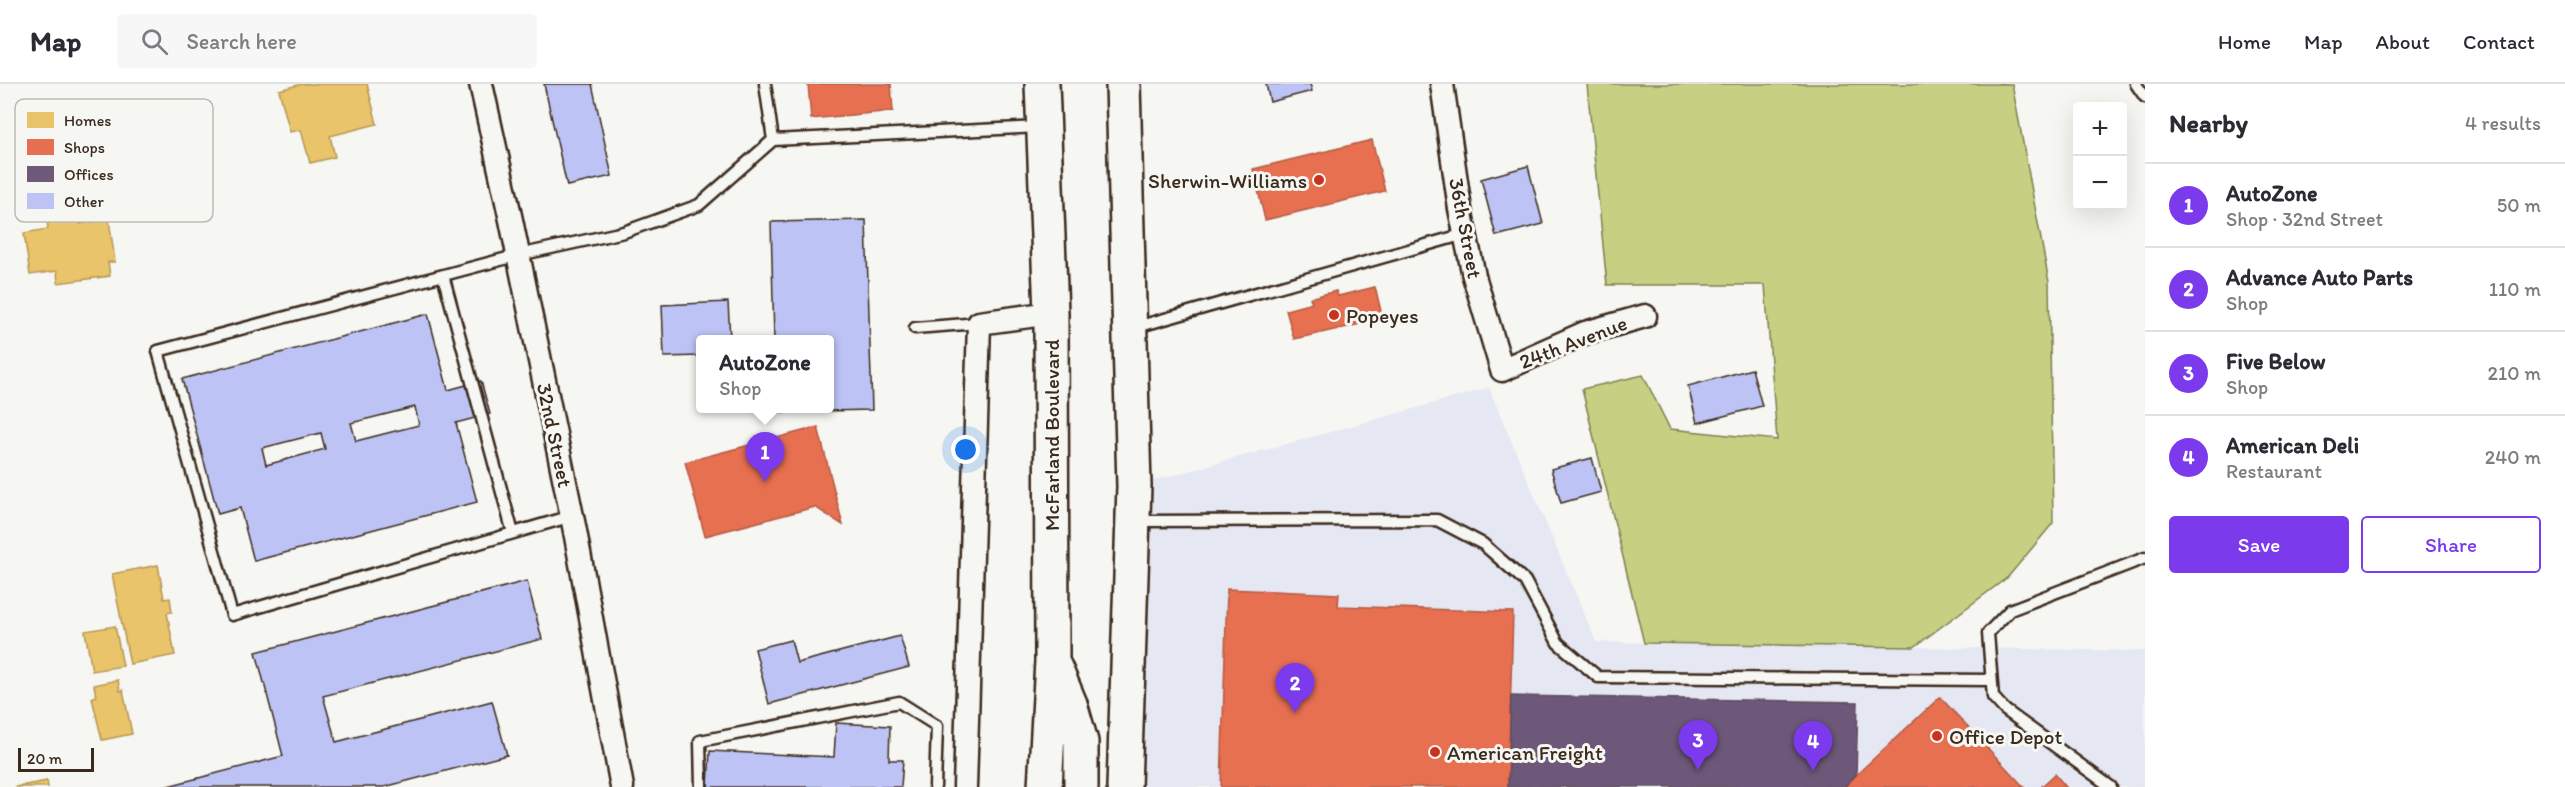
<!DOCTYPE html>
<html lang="en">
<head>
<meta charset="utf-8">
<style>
  :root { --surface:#fff; --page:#f7f7f7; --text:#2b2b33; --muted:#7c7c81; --line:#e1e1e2; --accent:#7c3aed }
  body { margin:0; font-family:Itim,sans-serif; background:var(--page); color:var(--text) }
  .controls { position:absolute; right:18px; top:18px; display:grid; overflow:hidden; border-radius:6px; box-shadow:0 6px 24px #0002 }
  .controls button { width:54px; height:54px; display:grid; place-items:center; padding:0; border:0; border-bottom:2px solid var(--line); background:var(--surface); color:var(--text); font:30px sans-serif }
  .scale { position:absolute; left:18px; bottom:15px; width:76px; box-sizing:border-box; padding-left:6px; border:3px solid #3b2a1e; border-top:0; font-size:16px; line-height:21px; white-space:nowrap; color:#3b2a1e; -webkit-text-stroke:4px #f6f6f2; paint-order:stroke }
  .you { position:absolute; left:966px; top:366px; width:21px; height:21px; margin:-15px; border:4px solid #fff; border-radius:50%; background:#1a73e8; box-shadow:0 0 0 9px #1a73e833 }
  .badge { display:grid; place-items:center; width:39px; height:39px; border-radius:50%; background:var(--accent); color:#fff; font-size:20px; font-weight:700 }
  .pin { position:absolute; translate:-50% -50px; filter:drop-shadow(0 2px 3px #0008) }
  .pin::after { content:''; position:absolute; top:32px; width:21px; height:18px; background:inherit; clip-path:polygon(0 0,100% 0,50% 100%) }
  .popup { position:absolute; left:696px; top:251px; width:138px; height:78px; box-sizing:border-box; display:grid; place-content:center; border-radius:6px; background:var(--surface); filter:drop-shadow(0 2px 4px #0005); font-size:20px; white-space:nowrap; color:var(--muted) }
  .popup b { font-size:22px; color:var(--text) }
  .popup::after { content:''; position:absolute; left:50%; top:100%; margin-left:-12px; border:12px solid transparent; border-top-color:var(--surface) }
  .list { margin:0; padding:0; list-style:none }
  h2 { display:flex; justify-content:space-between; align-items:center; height:78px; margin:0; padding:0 24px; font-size:26px }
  h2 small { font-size:20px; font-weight:400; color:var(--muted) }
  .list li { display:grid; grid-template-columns:39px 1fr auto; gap:18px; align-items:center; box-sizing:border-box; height:84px; padding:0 24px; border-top:2px solid var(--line) }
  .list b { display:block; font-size:22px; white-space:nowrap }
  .list p { margin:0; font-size:20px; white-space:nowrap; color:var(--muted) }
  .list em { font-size:20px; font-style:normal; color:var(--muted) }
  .actions { display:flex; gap:12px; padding:18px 24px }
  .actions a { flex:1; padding:14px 0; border:2px solid var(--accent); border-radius:6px; text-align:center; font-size:21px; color:var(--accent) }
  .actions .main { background:var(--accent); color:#fff }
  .icon { flex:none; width:33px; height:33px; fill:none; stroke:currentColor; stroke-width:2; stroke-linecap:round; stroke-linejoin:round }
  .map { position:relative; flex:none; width:2145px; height:703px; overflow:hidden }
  header { display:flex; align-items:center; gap:36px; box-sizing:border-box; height:84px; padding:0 30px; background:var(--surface); border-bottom:2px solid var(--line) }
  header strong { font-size:28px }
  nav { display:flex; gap:33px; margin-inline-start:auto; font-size:21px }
  .search { width:420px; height:54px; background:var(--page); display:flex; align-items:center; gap:15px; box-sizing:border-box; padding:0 21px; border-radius:6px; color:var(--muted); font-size:22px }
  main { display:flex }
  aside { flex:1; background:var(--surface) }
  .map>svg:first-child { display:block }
</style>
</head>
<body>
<header>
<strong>Map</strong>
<div class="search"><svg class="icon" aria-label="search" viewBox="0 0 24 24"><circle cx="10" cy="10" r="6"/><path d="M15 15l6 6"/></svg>Search here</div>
<nav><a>Home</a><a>Map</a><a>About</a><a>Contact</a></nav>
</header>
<main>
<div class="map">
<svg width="2145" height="703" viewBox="0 0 2145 703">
  <rect width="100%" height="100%" fill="#f6f6f2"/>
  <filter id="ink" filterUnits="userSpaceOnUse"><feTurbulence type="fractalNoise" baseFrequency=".0167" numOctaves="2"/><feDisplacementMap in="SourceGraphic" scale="12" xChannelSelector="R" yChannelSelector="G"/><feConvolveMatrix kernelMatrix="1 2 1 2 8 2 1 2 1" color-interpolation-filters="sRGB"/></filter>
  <g filter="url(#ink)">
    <path fill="#e5e7f3" d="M1489 304 1596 558 2145 567V703H1124L1134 402Z"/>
    <path fill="#c5d083" stroke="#807d50" stroke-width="1.5" d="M1587 0H2012L2049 198 2053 439 2008 493 1914 563 1644 559 1582 305 1643 291 1670 345 1777 356 1765 201H1607Z"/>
    <path fill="#e9c46a" stroke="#b59653" stroke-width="1.5" d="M302 0H367L377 40 330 52 335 73 310 79 301 46 290 48 279 6Z
      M78 131 80 140 109 135 115 178H108L110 192 58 199 57 187 30 191 24 149 48 145 47 135Z
      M158 481 164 515 170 514 172 528 167 529 175 571 130 580 112 490Z
      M115 542 123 582 92 587 85 547Z
      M118 596 120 607 123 606 132 650 102 656 92 614 96 612 94 601Z
      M47 697 48 703H15Z"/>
    <path fill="#e76f51" stroke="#b35a42" stroke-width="1.5" d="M808 0H891L893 27 811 35Z
      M1372 56 1385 107 1265 136 1253 85Z
      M1375 203 1383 235 1294 255 1286 226 1312 219 1310 214 1336 207 1338 212Z
      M818 343 843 441 815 423 705 452 685 378Z
      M1227 505 1339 510 1338 522 1513 528 1508 703H1221Z
      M1940 613 2024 703H1844L1856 691Z
      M2055 690 2066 703H2041Z"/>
    <path fill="#6d597a" stroke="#5e4b5e" stroke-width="1.5" d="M1511 612 1858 618 1856 691 1844 703H1508Z"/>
    <path fill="#bdc4f5" stroke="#3b2a1e" stroke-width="1.5" fill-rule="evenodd" d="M544 0H592L612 92 567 102Z
      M1266 0H1310L1312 7 1270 18Z
      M1528 82 1543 140 1496 152 1481 95Z
      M866 136 872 326 776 328V324H830V255H774L771 138Z
      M728 218 730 255H700V272L664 273 662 221Z
      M428 230 448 306 481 297 490 330 456 339 477 418 254 477 240 424 218 430 182 295ZM415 323 419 341 356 357 351 339ZM321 349 325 365 266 381 262 364Z
      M1752 285 1762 322 1697 339 1688 302Z
      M1592 374 1601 408 1561 419 1551 385Z
      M527 497 542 555 323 612 336 658 492 617 507 671 384 703H164L283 672 256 568Z
      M900 552 909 583 769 620 755 565 791 556 797 579Z
      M836 639 890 642 889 676H903L901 703H708L710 667 834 673Z"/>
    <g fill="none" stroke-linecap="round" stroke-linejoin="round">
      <g stroke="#3b2a1e" stroke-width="15">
        <path id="service" d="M765 0 773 56 1039 43
          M2136 0 2145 13
          M443 191 513 449
          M915 244 979 239
          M1133 244 1465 150
          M572 432 232 531 158 267 519 171 624 148 699 121 773 56
          M1136 437 1437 436 1483 460 1525 497 1558 559 1598 593 1991 596
          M701 703 700 657 899 618 937 642 935 703
          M2111 703 2005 626 1993 613 1988 549 2010 526 2145 474"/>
      </g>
      <g stroke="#3b2a1e" stroke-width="27">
        <path id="minor" d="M481 0 511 136 575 447 622 703
          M1442 0 1460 125 1474 192 1502 286 1585 249 1645 232
          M965 703 979 239 1051 229"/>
      </g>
      <g stroke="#3b2a1e" stroke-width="38">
        <path id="trunk" d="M1042 0 1051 229 1052 577 1045 703
          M1123 0 1134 402 1124 703
          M1055 584 1070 620 1081 658V703"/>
      </g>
      <use href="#service" stroke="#f6f6f2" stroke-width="10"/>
      <use href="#minor" stroke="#f6f6f2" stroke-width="22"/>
      <use href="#trunk" stroke="#f6f6f2" stroke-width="33"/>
    </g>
  </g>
  <g fill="#c8321e" stroke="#f6f6f2" stroke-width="2">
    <circle cx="1319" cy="96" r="6"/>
    <circle cx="1334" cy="231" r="6"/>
    <circle cx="1937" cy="652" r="6"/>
    <circle cx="1435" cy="668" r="6"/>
  </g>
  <g text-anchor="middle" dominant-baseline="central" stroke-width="6" stroke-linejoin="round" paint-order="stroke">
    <g font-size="21" fill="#3b2a1e" stroke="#f6f6f2" text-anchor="start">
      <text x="1307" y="96" text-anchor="end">Sherwin-Williams</text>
      <text x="1346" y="231">Popeyes</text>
      <text x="1949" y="652">Office Depot</text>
      <text x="1447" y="668">American Freight</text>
    </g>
    <g font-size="21" fill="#3b2a1e" stroke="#f6f6f2">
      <text transform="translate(1466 144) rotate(79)">36th Street</text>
      <text transform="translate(1573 258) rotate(-21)">24th Avenue</text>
      <text transform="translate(555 351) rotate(78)">32nd Street</text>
      <text transform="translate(1051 351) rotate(-90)">McFarland Boulevard</text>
    </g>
  </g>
  <rect x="15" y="15" width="198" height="123" rx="9" fill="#f6f6f2" stroke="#beb9b2" stroke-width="1.5"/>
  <rect x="27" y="28" width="27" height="16" fill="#e9c46a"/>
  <rect x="27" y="55" width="27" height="16" fill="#e76f51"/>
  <rect x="27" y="82" width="27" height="16" fill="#6d597a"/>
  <rect x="27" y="109" width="27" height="16" fill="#bdc4f5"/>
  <g font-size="16" fill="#3b2a1e">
    <text x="64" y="42">Homes</text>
    <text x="64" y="69">Shops</text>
    <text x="64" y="96">Offices</text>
    <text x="64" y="123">Other</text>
  </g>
</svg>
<div class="controls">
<button>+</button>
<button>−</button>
</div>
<div class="scale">20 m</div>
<div class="you"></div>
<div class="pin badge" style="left:765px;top:398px">1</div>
<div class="popup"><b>AutoZone</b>Shop</div>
<div class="pin badge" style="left:1295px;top:629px">2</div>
<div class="pin badge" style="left:1698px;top:686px">3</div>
<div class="pin badge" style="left:1813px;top:687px">4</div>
</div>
<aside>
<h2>Nearby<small>4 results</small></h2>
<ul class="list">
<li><span class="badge">1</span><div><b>AutoZone</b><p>Shop · 32nd Street</p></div><em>50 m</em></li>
<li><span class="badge">2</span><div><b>Advance Auto Parts</b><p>Shop</p></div><em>110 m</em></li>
<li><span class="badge">3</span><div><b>Five Below</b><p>Shop</p></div><em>210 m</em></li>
<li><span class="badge">4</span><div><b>American Deli</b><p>Restaurant</p></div><em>240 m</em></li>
</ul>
<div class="actions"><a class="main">Save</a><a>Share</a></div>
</aside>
</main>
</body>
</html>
